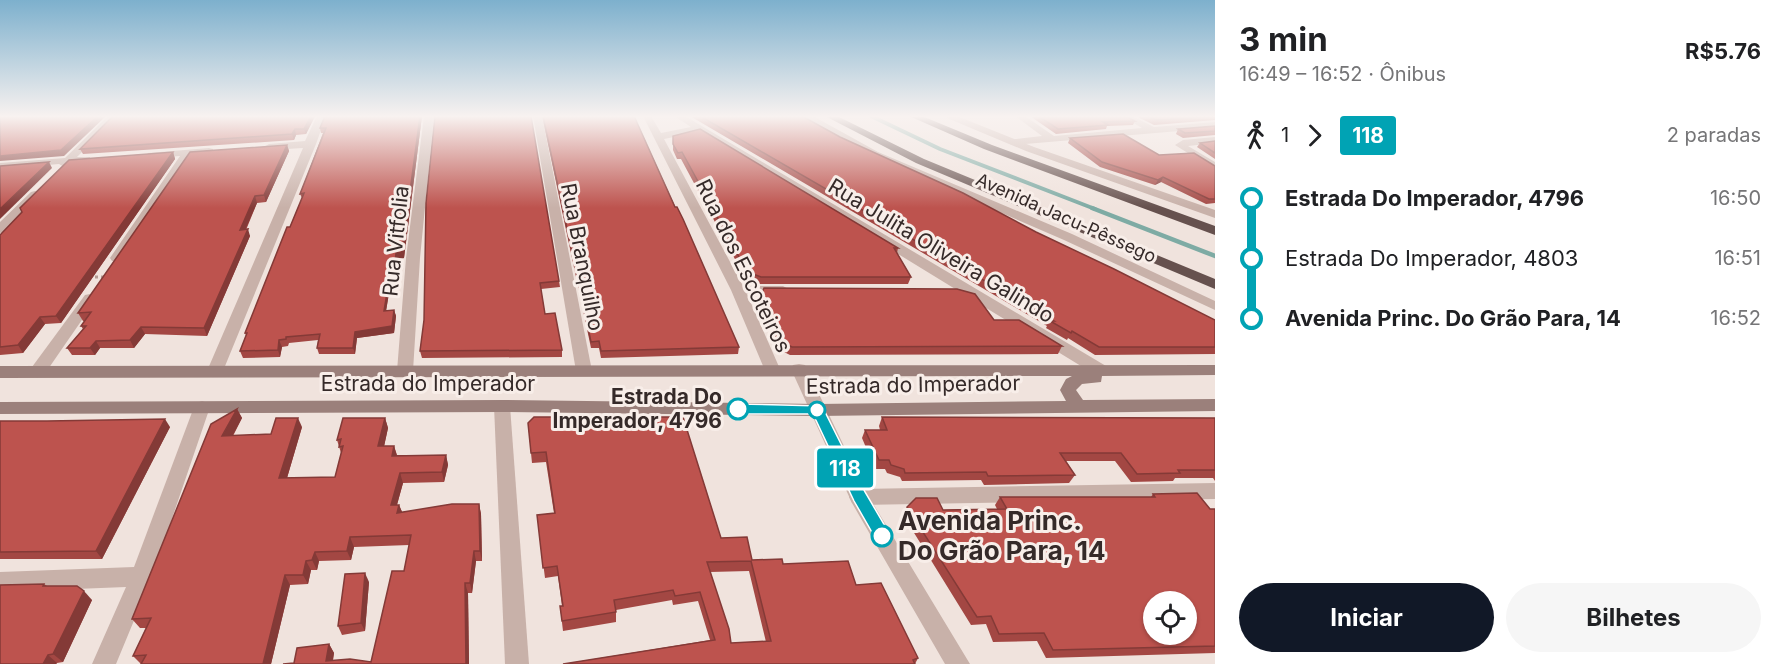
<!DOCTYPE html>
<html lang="pt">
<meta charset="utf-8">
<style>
:root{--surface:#fff;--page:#f6f6f6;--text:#202124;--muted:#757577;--accent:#111827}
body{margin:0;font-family:Inter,sans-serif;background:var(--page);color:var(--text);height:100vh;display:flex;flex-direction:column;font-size:22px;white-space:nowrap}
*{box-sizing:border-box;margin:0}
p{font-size:20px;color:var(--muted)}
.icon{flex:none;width:33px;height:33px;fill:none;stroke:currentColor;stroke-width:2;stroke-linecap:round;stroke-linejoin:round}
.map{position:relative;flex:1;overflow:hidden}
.sheet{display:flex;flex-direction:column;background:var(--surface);width:570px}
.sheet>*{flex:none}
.badge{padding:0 12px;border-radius:4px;font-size:21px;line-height:39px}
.fabs{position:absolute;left:1143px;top:591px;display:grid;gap:12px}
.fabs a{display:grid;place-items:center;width:54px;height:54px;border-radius:50%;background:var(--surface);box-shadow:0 2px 4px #0004;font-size:30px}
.map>.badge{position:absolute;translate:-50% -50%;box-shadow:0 0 0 3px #fff}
.legs{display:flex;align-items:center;gap:9px;height:66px;padding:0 24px;font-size:20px}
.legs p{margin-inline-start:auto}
.summary{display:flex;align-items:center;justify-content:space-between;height:102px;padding:0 24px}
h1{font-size:33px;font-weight:700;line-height:45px}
.cta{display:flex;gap:12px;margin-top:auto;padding:12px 24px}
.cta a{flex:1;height:69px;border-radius:36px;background:var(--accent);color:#fff;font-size:24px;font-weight:700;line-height:69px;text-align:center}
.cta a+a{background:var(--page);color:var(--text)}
ul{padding:0 24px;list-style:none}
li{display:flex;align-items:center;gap:21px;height:60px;font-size:22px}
li i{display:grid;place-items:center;width:9px;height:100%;margin:0 8px;background:currentColor}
li i::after{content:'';width:15px;height:15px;margin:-8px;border:4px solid;border-radius:50%;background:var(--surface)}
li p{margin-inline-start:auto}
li:first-child i{background:linear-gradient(#0000 50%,currentColor 0)}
li:last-child i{background:linear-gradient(currentColor 50%,#0000 0)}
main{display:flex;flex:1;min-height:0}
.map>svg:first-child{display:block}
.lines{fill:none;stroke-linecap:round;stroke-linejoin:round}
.stream-far1{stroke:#7eaba4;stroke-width:4}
.stream{stroke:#7eaba4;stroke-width:4.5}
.path{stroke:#b39b94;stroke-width:3;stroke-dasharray:3 3;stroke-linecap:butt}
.minor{fill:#c8b1a9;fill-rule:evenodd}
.tertiary{fill:#c8b1a9;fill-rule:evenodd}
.secondary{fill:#9b807b;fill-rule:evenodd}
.trunk{fill:#66514e;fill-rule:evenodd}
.wall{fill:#a34743;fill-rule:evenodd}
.shaded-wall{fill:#843a37}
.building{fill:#bd534e;stroke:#843a37;stroke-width:1.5;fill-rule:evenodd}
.line-1{fill:#00a3b4;stroke:#fff;stroke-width:1.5}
.stop-1-dot{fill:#fff;stroke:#00a3b4;stroke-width:3}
.labels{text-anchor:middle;stroke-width:6;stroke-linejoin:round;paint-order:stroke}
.far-street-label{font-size:18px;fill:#352a29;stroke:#f8eee9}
.street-label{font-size:21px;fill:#352a29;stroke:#f8eee9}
.stop-label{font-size:21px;font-weight:bold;fill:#352a29;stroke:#f8eee9;text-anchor:end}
.near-stop-label{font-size:26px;font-weight:bold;fill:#352a29;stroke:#f8eee9;text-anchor:start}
</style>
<main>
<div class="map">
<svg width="1215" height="664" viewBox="0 0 1215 664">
<rect width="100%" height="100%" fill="#f0e3dd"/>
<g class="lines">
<!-- stream-far1 -->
<path class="stream-far1" d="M871,116l69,33 155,60"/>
<!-- stream -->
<path class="stream" d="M1092,208l123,48"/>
<!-- path -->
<path class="path" d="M89,277h18"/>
<!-- minor -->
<g class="minor">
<path d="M108,116h10l-41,41h13v4l-19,2 -7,4 -5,-3 -59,5v-6l65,-5z"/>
<path d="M317,116h9l-10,28 -93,227 -2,4h-12l-2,-4 96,-223 -34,2 -5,-3 5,-3 36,-3z"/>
<path d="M424,116h10l-14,142 -7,113 -2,4h-12l-2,-4 9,-113z"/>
<path d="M533,116h9l50,255 -2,4h-12l-2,-4z"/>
<path d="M643,116h8l10,17 30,-6 -17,-11h11l421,250 2,4 -2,4h-12l-395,-242 -35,7 79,147h40l7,4 -7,4h-36l33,75 -2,4h-12l-35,-83z"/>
<path d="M1015,116h10l29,20 88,-8 -20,-12h10l22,11 61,-5v6l-203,17 -5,-3 1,-2 34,-4z"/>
<path d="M1215,137v6l-27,3 27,16v8l-40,-25 8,-5z"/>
<path d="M209,148l4,1v4l-22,2 -69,106h-10l-2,-3 70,-102 -28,2 -5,-3 1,-2z"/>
<path d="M35,191l6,3 -2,2 -35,36 -4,1v-11l31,-30z"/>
<path d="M90,294l7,4 -53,77h-12l-2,-4 2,-4 53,-72z"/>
<path d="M502,400l6,2 2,4 19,258h-24l-11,-258 2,-4z"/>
<path d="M202,401l6,2 2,4 -58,170 -36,87h-24l34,-77 -126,5v-20l134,-5 60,-160 2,-4z"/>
<path d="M1215,483v16l-356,6 -7,-2 -3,-6 3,-6 7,-2z"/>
</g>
<!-- tertiary -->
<g class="tertiary">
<path d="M802,116h11l65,36 194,82 143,67v9l-151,-70 -194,-84z"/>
<path d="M946,116h11l77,31 181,63v8l-189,-67 -79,-33z"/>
<path d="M799,364l6,1 2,4 59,123 104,172h-25l-93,-161 -61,-134 2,-4z"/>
</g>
<!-- secondary -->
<path class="secondary" d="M1215,365v10l-113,1 -1,6 -19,2 -6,6 7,10 132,-1v12l-398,5 -315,-4 -502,2v-12l502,-2 315,4 249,-3 -6,-11 6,-11 6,-3 -1072,2v-12z"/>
<!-- trunk -->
<g class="trunk">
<path d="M825,116h12l87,43 291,120v10l-299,-126z"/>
<path d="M909,116h13l70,29 223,81v9l-231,-86z"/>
</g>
</g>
<!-- wall -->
<g class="wall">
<path d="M315,116l-9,18 -10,1 -2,5 -211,14 -3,-5z"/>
<path d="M422,116l-18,142 -6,1 -2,22h-5l-5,30 8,-1 2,6 -2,17 -37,5 -2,16h-36l-2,-6 1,-8 -29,3 -1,3 -6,1 -2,10 -37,1 -3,-7 6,-16 -1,-2 57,-135 -2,-4 23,-61h-2l-1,-5z"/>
<path d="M435,116l124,165 1,6 -19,2 4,25 17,36v7l-140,1 -2,-7 4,-31z"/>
<path d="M542,116h92l105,231 -1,7 -137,4 -2,-10h-8z"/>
<path d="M690,116h112l38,21 375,183v34l-120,1 -27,-17 -1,2 -21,-12 1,-2z"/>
<path d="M1030,116h96l9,5 -2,4 -26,1 -1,3 -50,5z"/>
<path d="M1136,116h79v4l-61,5z"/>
<path d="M1215,126v9l-32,3 -7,-4 2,-5z"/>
<path d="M673,136l225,112 -1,5 14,24 -3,7h-148l-8,-3 -9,-7 -62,-115h-4l-4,-9z"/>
<path d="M1070,138l145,28v37l-9,1 -45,-22 -6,3 -55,-18 -32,-24z"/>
<path d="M1215,141v18l-18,-12 3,-4z"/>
<path d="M287,145l2,6 -23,51 -9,1 -11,27 4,6 -43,100 -62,-2 -11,14h-34l-5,7h-23l-5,-7 16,-19 -2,-3 4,-5h-2l-5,-8z"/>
<path d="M173,152l2,7 -114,164 -16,1 -22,29 -23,2v-120l22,-23 -2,-4z"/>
<path d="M760,298l234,22 68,26 -4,8 -268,1 -6,-3 -26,-46z"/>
<path d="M237,409l5,9 -9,18 38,-2 31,-7 -15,51 48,-1 6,-24 -4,-13 48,-22 3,10 -4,18h10l3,9h49l2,10 -4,17 -41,1 -6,22h2l3,7 77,-8 2,10 1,47h-6l-4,32h-4l1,71 -175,-1 35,-19 5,9 -1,8 38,1 33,-91 5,-26 -55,2 -3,13 -32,1 -2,9h-6l-3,14 -18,1 -19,79h-130l-8,-8 13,-28h-6l-8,-9z"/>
<path d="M534,417h149l38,121 26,-1 5,23 30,-1 1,5 65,-3 8,24 25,-2 37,75 -3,6h-352l147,-24 -12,-39 -25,4 -1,-5 -56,10v12l-53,9 -3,-25h2l-4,-30 -13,2 -8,-63 17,-2 -8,-51 -14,1 -4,-40zM749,571l17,71 -35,1 -2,-14 -19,-57z"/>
<path d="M882,417l333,1v63l-2,-3h-38l-2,3 -42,1 -16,-21h-49l9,14 -6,8 -85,2 -3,-5 -79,1 -2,-4 -13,-4 -2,-4h-10l-13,-31 3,-8h15l-1,-4z"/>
<path d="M0,421l170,6 -68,132h-102z"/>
<path d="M1153,494l57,15h5v144l-169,5 -9,-17 -44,1 -7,-18 -15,1 -68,-110 4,-8 36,3 54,-1 -2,-4 5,-8h151z"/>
<path d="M369,582l-4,49 -23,4 -4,-9z"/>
<path d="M44,584l3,2 45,14 -29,62 -6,1 -1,1h-56z"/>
</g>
<!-- shaded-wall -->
<g class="shaded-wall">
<path d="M98,116h8l-42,40 -64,5v-5z"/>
<path d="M311,116h4l-9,18 -2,-5z"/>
<path d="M420,116h3h-1l-18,142 -6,1 -2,22 -2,-6 2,-22z"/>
<path d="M295,129l1,6 -2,5 -2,-6z"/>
<path d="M287,145l2,6 -23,51 -2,-7z"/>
<path d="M173,152l2,7 -114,164 -5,-7z"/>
<path d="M49,162l3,6 -52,51v-10z"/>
<path d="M1163,177l-2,5 -6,3 3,-5z"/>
<path d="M255,196l2,7 -15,34 -2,-7z"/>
<path d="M248,229l2,7 -43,100 -3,-8z"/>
<path d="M390,275l1,6 -6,36 -1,-6z"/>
<path d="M394,310l2,6 -2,17 -37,5 -2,16 -2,-6 2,-16z"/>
<path d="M40,317l5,7 -22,29 -5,-8z"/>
<path d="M141,327l4,7 -11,14 -4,-8z"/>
<path d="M279,340l3,7 -2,10 -2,-7z"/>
<path d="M96,341l4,7 -5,7 -5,-7z"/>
<path d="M237,409l5,9 -15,28 -5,-10z"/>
<path d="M298,418l4,9 -18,61 -5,-10z"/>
<path d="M385,418l3,10 -6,28 -4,-10z"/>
<path d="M165,419l5,8 -68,132 -6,-8z"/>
<path d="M394,446l3,10h-5z"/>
<path d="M446,455l2,10 -4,17 -2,-10z"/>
<path d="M400,473l3,10 -9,32 -3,-10z"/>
<path d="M479,504l2,10 1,47 -2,-10z"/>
<path d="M399,505l4,9 -6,-1z"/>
<path d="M350,537l4,10 -3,13 -4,-9z"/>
<path d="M474,551l2,10 -4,32 -2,-10z"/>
<path d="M315,552l4,9 -2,9 -5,-10z"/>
<path d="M306,561l5,9 -3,14 -5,-9z"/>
<path d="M365,573l4,9 -4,49 -4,-8z"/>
<path d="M285,575l5,10 -19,79h-8z"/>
<path d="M465,583l3,10 1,71h-3z"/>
<path d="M84,591l8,9 -29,62 -10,-8z"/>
<path d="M329,644l5,9 -2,11 -6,-3z"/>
<path d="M48,655l9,8 -1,1h-13z"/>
</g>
<!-- building -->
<g class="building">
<path d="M0,116h98l-37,34 -61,6z"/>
<path d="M113,116h198l-7,13h-9l-3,5 -212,15z"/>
<path d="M325,116h95l-18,136 -6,1 -2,22h-4l-6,36 10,-1 -2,16 -37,6 -2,16h-36l3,-14 -34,3v2l-7,1 -1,10 -38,1 7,-18h-2l42,-106h3l14,-34 -4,1 26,-66h-6z"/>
<path d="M435,116h96l28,165 -19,2 5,31 10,-1 7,37 -142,1 4,-31 2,-117z"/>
<path d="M543,116h91l41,91h2l6,12 56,128 -138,4 -2,-10 -8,1z"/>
<path d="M700,116h102l38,21 123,56 73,39 78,37 101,51v27h-116l-27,-16 -1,2 -21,-12h4z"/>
<path d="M1038,116h88l9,5 -32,1 5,3 -50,4z"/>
<path d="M1147,116h68l-58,4z"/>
<path d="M1215,126v5l-30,2 -7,-4z"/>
<path d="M700,129l198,119h-4l17,29h-150l-8,-3 -9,-8 -62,-114 -4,1 -5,-9v-8z"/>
<path d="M1123,134l36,21 35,-2 21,13v33h-6l-46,-22 -5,3 -56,-18 -32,-24z"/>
<path d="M1215,141v12l-15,-10z"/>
<path d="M287,145l-23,50 -9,1 -15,34 8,-1 -44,99 -63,-1 -11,13 -34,1 -6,7h-23l19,-22h-5l10,-14 -13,1 112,-161z"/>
<path d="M173,152l-117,164 -16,1 -22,28 -18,2v-112l22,-23 -2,-4 49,-48z"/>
<path d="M49,162l-49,47v-43z"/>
<path d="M764,288l193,1 18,5 19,26h25l43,26 -270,1 -6,-3 -26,-46z"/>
<path d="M237,409l-15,27 49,-2 5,-16h22l-19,60 56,-1 8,-31 -4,1 2,-8 -4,1 6,-22h42l-7,28h16l-2,10 54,-1 -4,17 -42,1 -9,32h8l-2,8 55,-9h27l1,47h-6l-4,32h-5l1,81h-183l11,-1 3,-15 32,-4 -3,17 24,-2 21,3 21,-91h12l7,-36 -61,2 -3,14 -32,1 -3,8 -6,1 -3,14h-18l-22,89h-122l5,-9 -13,1 18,-38 -19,1 79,-195z"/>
<path d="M534,417h149l38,121 26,-1 5,23 30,-1 1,5 65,-3 8,24 25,-2 37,75 -5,2 2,4h-352l152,-24 -15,-48 -25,4 -2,-6 -59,10 2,12 -54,9 -2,-15h3l-6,-40 -14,2 -6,-53 18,-2 -9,-61 -15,1 -3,-30zM751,561l20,80 -40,2 -2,-14 -22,-67z"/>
<path d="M882,417l333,1v52h-37l2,3 -43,1 -16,-21h-61l15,22 -87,1 -2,-4 -81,1 -1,-4 -13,-4 -2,-5h-10l-14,-30h22z"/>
<path d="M165,419l-69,132 -96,1v-131h47z"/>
<path d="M1197,493l13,16h5v137l-162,4 -9,-17 -45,1 -8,-18 -14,1 -70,-110 9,-9h21l6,12 64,-1 -7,-12h155l-2,-3zM1154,602h32v32h-32z"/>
<path d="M365,573l-4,50 -23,3 7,-52z"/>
<path d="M44,584l-1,2h34l7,5 -31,63 -5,1 -5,9h-43v-79z"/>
</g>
<!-- sky -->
<linearGradient id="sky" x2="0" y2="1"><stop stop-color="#7db0cd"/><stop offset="0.56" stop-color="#f8f2f0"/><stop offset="1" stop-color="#f8f2f0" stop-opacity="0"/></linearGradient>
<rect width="1215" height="208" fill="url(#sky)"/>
<!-- line-1 -->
<path class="line-1" d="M738,404l84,2 43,86 23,39 2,5 -2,5 -6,2 -5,-2 -23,-40 -41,-87h-75l-6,-5z"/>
<!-- markers -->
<g class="stop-1-dot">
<circle cx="738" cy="409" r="10"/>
<circle cx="817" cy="410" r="8"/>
<circle cx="882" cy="536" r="10"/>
</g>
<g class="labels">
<!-- far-street labels -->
<g class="far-street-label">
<text transform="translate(1066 218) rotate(24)" y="6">Avenida Jacu-Pêssego</text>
</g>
<!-- street labels -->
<g class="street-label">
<text transform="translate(396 241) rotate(-84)" y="7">Rua Vitfolia</text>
<text transform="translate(941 251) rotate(31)" y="7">Rua Julita Oliveira Galindo</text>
<text transform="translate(582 257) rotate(79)" y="7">Rua Branquilho</text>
<text transform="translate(743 266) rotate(64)" y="7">Rua dos Escoteiros</text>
<text x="428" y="391">Estrada do Imperador</text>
<text transform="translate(913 385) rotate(-1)" y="7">Estrada do Imperador</text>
</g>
<!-- stop labels -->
<g class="stop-label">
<text x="722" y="404">Estrada Do<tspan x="722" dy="24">Imperador, 4796</tspan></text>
</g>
<!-- near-stop labels -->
<g class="near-stop-label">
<text x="898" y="530">Avenida Princ.<tspan x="898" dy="30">Do Grão Para, 14</tspan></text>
</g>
</g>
</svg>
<div class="fabs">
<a><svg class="icon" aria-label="locate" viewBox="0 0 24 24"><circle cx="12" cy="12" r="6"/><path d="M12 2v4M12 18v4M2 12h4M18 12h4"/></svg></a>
</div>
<b class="badge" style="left:845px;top:468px;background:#00a3b4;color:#fff">118</b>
</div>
<section class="sheet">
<div class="summary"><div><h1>3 min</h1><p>16:49 – 16:52 · Ônibus</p></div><b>R$5.76</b></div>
<div class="legs"><svg class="icon" aria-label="walk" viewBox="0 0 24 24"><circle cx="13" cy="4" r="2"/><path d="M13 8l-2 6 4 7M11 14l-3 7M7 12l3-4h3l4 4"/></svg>1<svg class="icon" aria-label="forward" viewBox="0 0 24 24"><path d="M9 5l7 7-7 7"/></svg><b class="badge" style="background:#00a3b4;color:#fff">118</b><p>2 paradas</p></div>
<ul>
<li><i style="color:#00a3b4"></i><b>Estrada Do Imperador, 4796</b><p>16:50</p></li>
<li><i style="color:#00a3b4"></i><span>Estrada Do Imperador, 4803</span><p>16:51</p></li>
<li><i style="color:#00a3b4"></i><b>Avenida Princ. Do Grão Para, 14</b><p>16:52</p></li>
</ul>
<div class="cta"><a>Iniciar</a><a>Bilhetes</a></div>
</section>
</main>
